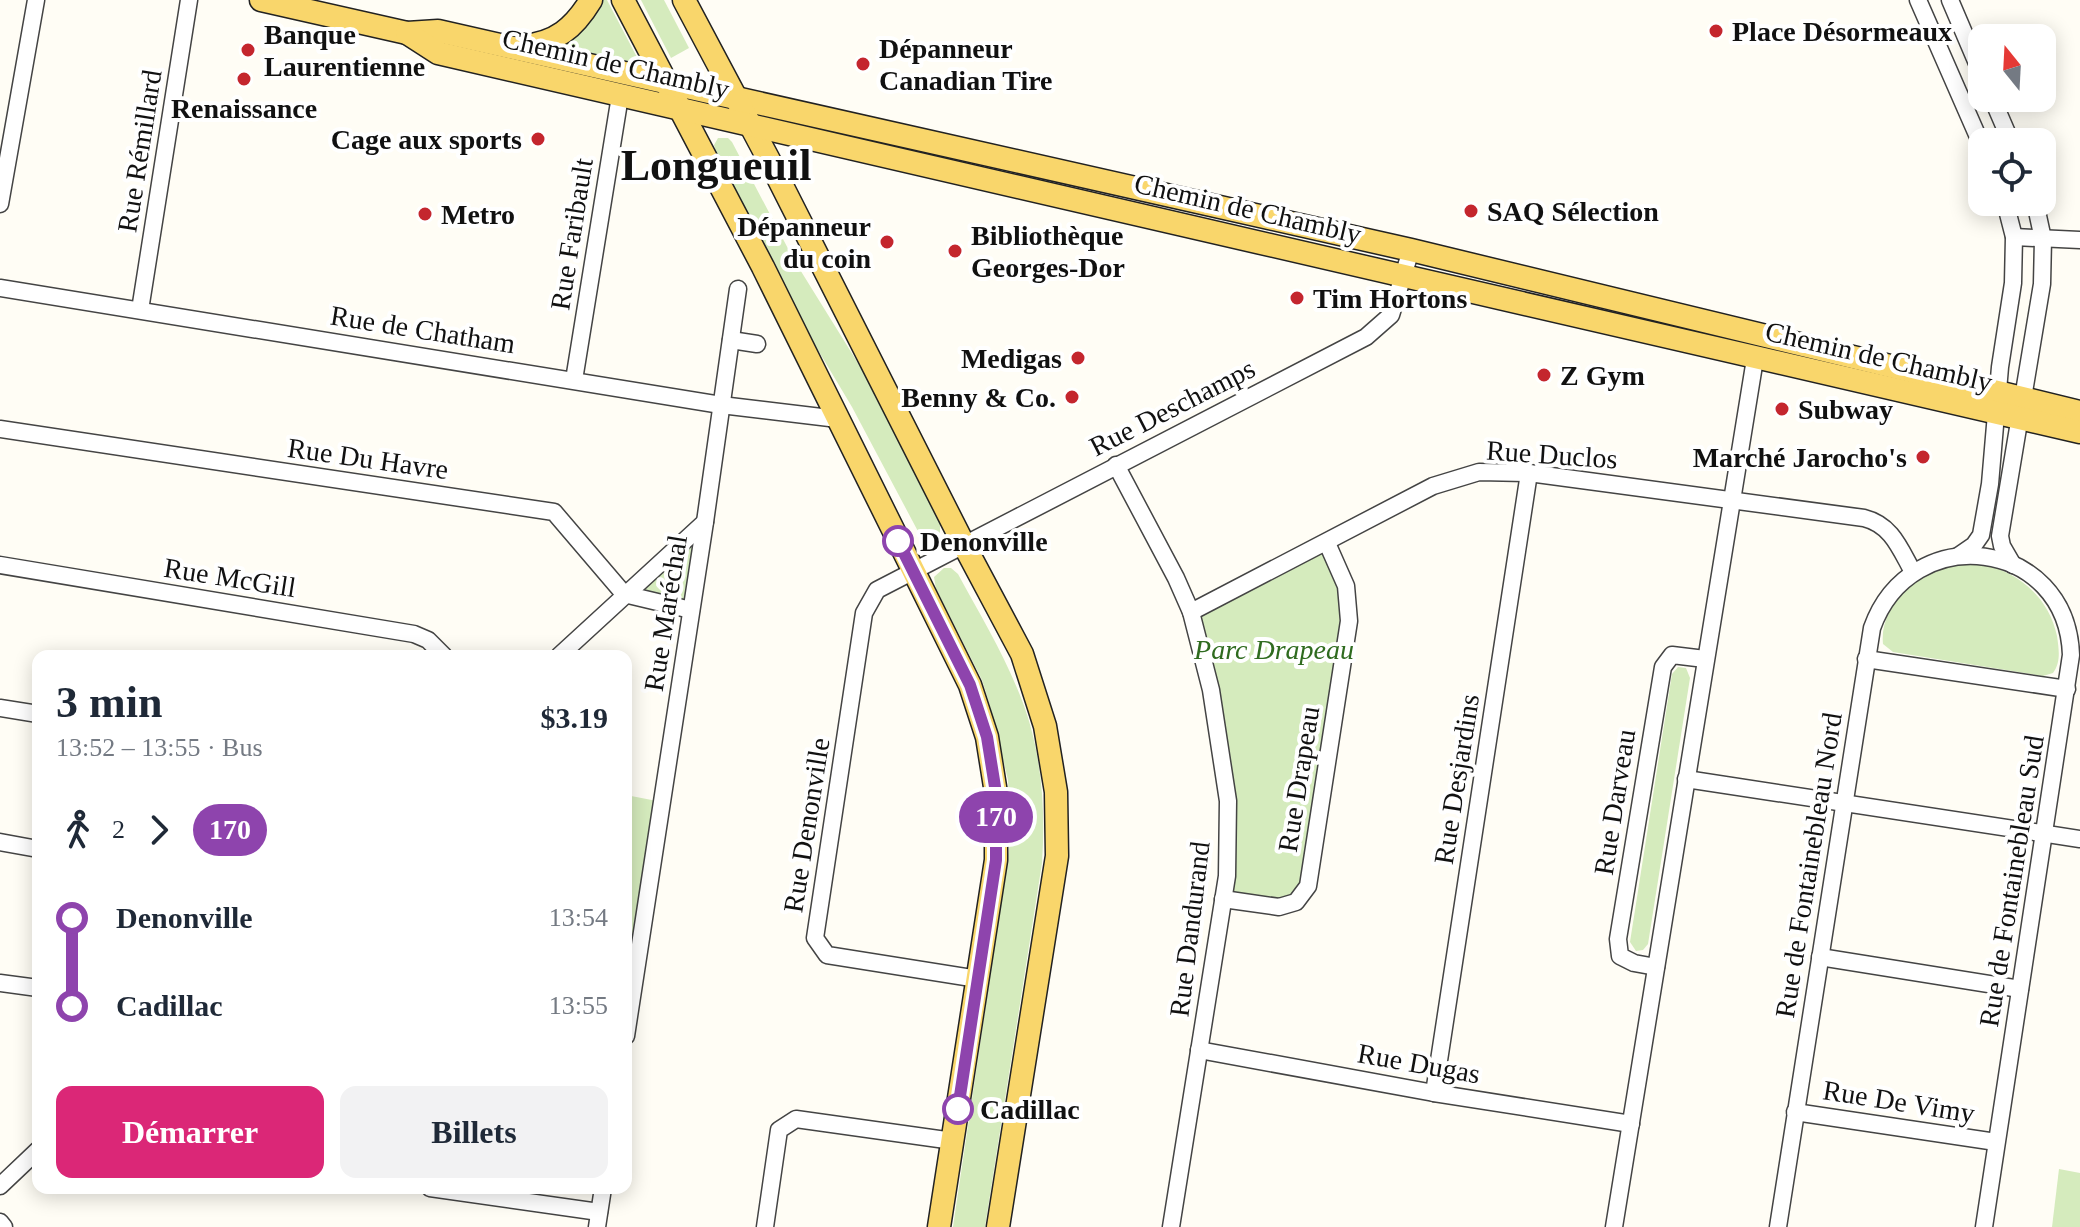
<!DOCTYPE html>
<html lang="fr">
<meta charset="utf-8">
<style>
:root{--surface:#fff;--page:#f2f2f3;--text:#1f2937;--muted:#747a83;--accent:#db2777}
body{margin:0;font-family:Georgia,serif;background:var(--page);color:var(--text);height:100vh;display:flex;flex-direction:column;font-size:30px;white-space:nowrap}
*{box-sizing:border-box;margin:0}
p{font-size:26px;color:var(--muted)}
.icon{flex:none;width:44px;height:44px;fill:none;stroke:currentColor;stroke-width:2;stroke-linecap:round;stroke-linejoin:round}
.map{position:relative;flex:1;overflow:hidden}
.side{position:absolute;left:32px;top:650px;width:600px;height:544px;display:flex;flex-direction:column;background:var(--surface);border-radius:16px;box-shadow:0 4px 20px #0003}
.side>*{flex:none}
.badge{padding:0 16px;border-radius:26px;font-size:28px;line-height:52px}
.needle{width:52px;rotate:342deg}
.fabs{position:absolute;left:1968px;top:24px;display:grid;gap:16px}
.fabs a{display:grid;place-items:center;width:88px;height:88px;border-radius:16px;background:var(--surface);box-shadow:0 4px 20px #0003;font-size:40px}
.map>.badge{position:absolute;translate:-50% -50%;box-shadow:0 0 0 4px #fff}
.legs{display:flex;align-items:center;gap:12px;height:88px;padding:0 24px;font-size:26px}
.legs p{margin-inline-start:auto}
.head{display:flex;align-items:center;justify-content:space-between;height:136px;padding:0 24px}
h1{font-size:44px;font-weight:600;line-height:60px}
.button{display:flex;gap:16px;margin-top:auto;padding:16px 24px}
.button a{flex:1;height:92px;border-radius:16px;background:var(--accent);color:#fff;font-size:32px;font-weight:600;line-height:92px;text-align:center}
.button a+a{background:var(--page);color:var(--text)}
ul{padding:0 24px;list-style:none}
li{display:flex;align-items:center;gap:28px;height:88px;font-size:30px}
li i{display:grid;place-items:center;width:12px;height:100%;margin:0 10px;background:currentColor}
li i::after{content:'';width:20px;height:20px;margin:-10px;border:6px solid;border-radius:50%;background:var(--surface)}
li p{margin-inline-start:auto}
li:first-child i{background:linear-gradient(#0000 50%,currentColor 0)}
li:last-child i{background:linear-gradient(currentColor 50%,#0000 0)}
.map>svg:first-child{display:block}
.green{fill:#d5ebbd}
.lines{fill:none;stroke-linecap:round;stroke-linejoin:round}
.minor-casing{stroke:#444;stroke-width:19}
.major-casing{stroke:#222;stroke-width:25}
.minor{stroke:#fff;stroke-width:16}
.major{stroke:#f9d66b;stroke-width:22}
.line-1-casing{stroke:#fff;stroke-width:18}
.line-1{stroke:#8e44ad;stroke-width:12}
.poi-dot{fill:#c4262e;stroke:#fff;stroke-width:3}
.stop-1-dot{fill:#fff;stroke:#8e44ad;stroke-width:4}
.labels{text-anchor:middle;stroke-width:8;stroke-linejoin:round;paint-order:stroke}
.poi-label{font-size:28px;font-weight:bold;fill:#111;stroke:#fff;text-anchor:start}
.street-label{font-size:28px;fill:#111;stroke:#fff}
.stop-label{font-size:28px;font-weight:bold;fill:#111;stroke:#fff;text-anchor:start}
.park-label{font-size:28px;font-style:italic;fill:#2f6b1f;stroke:#fff}
.town-label{font-size:44px;font-weight:bold;fill:#111;stroke:#fff}
</style>
<div class="map">
<svg width="2080" height="1227" viewBox="0 0 2080 1227">
<rect width="100%" height="100%" fill="#fffdf5"/>
<!-- green -->
<g class="green">
<path d="M595,0h12l32,61 -4,5 -86,-17z"/>
<path d="M641,0h23l25,48 -18,10z"/>
<path d="M718,138h10l4,4 62,118 67,108 79,156v15l-6,4h-8l-5,-6 -69,-130 -46,-77 -90,-176 -2,-9z"/>
<path d="M705,522l-14,88 -67,-16z"/>
<path d="M1327,543l19,43 -38,300 -12,16 -73,-3 5,-98 -37,-189z"/>
<path d="M1983,564c37,9 66,34 74,72 2,14 4,26 -4,37l-10,3 -150,-24 -10,-8c-4,-37 34,-74 68,-79 10,-2 22,0 32,-1z"/>
<path d="M944,568h7l7,6c20,37 43,75 59,114 24,55 29,116 25,175l-57,364h-32l57,-385 -2,-62 -18,-74 -8,-26 -46,-91 -2,-12z"/>
<path d="M1678,667l8,1 4,10 -42,266 -5,6 -7,1 -6,-9 42,-268z"/>
<path d="M626,795l36,7 -22,146 -14,-2z"/>
<path d="M2059,1169l21,4v54h-28z"/>
</g>
<g class="lines">
<defs>
<g id="minor">
<path d="M1918,0l64,146"/>
<path d="M1950,0l32,75"/>
<path d="M1992,98l19,44"/>
<path d="M0,204l36,-204"/>
<path d="M2014,237l66,3"/>
<path d="M0,288l721,117 117,14"/>
<path d="M140,310l49,-310"/>
<path d="M731,340l26,4"/>
<path d="M574,380l46,-284"/>
<path d="M0,429l554,83 70,82 67,16"/>
<path d="M1116,465l60,113 15,34 20,78 17,111 -1,75 -56,351"/>
<path d="M1958,556l16,-11 7,-10 9,-51 10,-117 13,-84 1,-46 -9,-35"/>
<path d="M0,565l414,69 14,6 16,16"/>
<path d="M2013,565l-11,-19 -2,-10 42,-252 1,-45 -8,-37"/>
<path d="M1191,612l242,-126 46,-14 50,1 335,45c28,7 36,31 49,54"/>
<path d="M559,656l146,-134"/>
<path d="M1866,659l201,30"/>
<path d="M0,708l38,6"/>
<path d="M1686,779l394,60"/>
<path d="M0,842l38,7"/>
<path d="M1223,899l56,8 17,-5 12,-16 41,-265 -3,-35 -19,-43"/>
<path d="M1820,957l200,32"/>
<path d="M1656,967l-22,-4 -14,-7 -2,-17 45,-272 9,-12 33,4"/>
<path d="M978,979l-151,-24 -12,-17 49,-325 13,-23 489,-253 25,-22 20,-65"/>
<path d="M0,983l38,5"/>
<path d="M626,1036l79,-514 33,-233"/>
<path d="M1199,1050l235,43 197,31"/>
<path d="M1434,1093l95,-620"/>
<path d="M1795,1112l201,30"/>
<path d="M0,1186l38,-36"/>
<path d="M430,1188l169,24"/>
<path d="M0,1222l4,5"/>
<path d="M597,1227l6,-39"/>
<path d="M765,1227l14,-97 17,-11 157,22"/>
<path d="M1614,1227l141,-868"/>
<path d="M1778,1227l94,-599c39,-109 195,-90 199,27l-87,572"/>
</g>
<g id="major">
<path d="M261,0l146,33 31,-2 973,219 669,162"/>
<path d="M623,0l140,267 207,418 17,52 9,56v67l-57,367"/>
<path d="M684,0l86,162 194,383 58,109 23,72 11,66 1,64 -59,371"/>
<path d="M407,33l31,20 1642,379"/>
<path d="M523,46c33,-3 51,-18 68,-46"/>
</g>
</defs>
<!-- minor casing -->
<use href="#minor" class="minor-casing"/>
<!-- major casing -->
<use href="#major" class="major-casing"/>
<!-- minor -->
<use href="#minor" class="minor"/>
<!-- major -->
<use href="#major" class="major"/>
</g>
<g class="lines">
<defs>
<path id="line-1" d="M898,541l72,144 17,52 9,56v67l-38,249"/>
</defs>
<!-- line-1 casing -->
<use href="#line-1" class="line-1-casing"/>
<!-- line-1 -->
<use href="#line-1" class="line-1"/>
</g>
<!-- markers -->
<g class="poi-dot">
<circle cx="1716" cy="31" r="8"/>
<circle cx="248" cy="50" r="8"/>
<circle cx="863" cy="64" r="8"/>
<circle cx="244" cy="79" r="8"/>
<circle cx="538" cy="139" r="8"/>
<circle cx="1471" cy="211" r="8"/>
<circle cx="425" cy="214" r="8"/>
<circle cx="887" cy="242" r="8"/>
<circle cx="955" cy="251" r="8"/>
<circle cx="1297" cy="298" r="8"/>
<circle cx="1078" cy="358" r="8"/>
<circle cx="1544" cy="375" r="8"/>
<circle cx="1072" cy="397" r="8"/>
<circle cx="1782" cy="409" r="8"/>
<circle cx="1923" cy="457" r="8"/>
</g>
<g class="stop-1-dot">
<circle cx="898" cy="541" r="14"/>
<circle cx="958" cy="1109" r="14"/>
</g>
<g class="labels">
<!-- poi labels -->
<g class="poi-label">
<text x="1732" y="41">Place Désormeaux</text>
<text x="264" y="44">Banque<tspan x="264" dy="32">Laurentienne</tspan></text>
<text x="879" y="58">Dépanneur<tspan x="879" dy="32">Canadian Tire</tspan></text>
<text x="244" y="118" text-anchor="middle">Renaissance</text>
<text x="522" y="149" text-anchor="end">Cage aux sports</text>
<text x="1487" y="221">SAQ Sélection</text>
<text x="441" y="224">Metro</text>
<text x="871" y="236" text-anchor="end">Dépanneur<tspan x="871" dy="32">du coin</tspan></text>
<text x="971" y="245">Bibliothèque<tspan x="971" dy="32">Georges-Dor</tspan></text>
<text x="1313" y="308">Tim Hortons</text>
<text x="1062" y="368" text-anchor="end">Medigas</text>
<text x="1560" y="385">Z Gym</text>
<text x="1056" y="407" text-anchor="end">Benny &amp; Co.</text>
<text x="1798" y="419">Subway</text>
<text x="1907" y="467" text-anchor="end">Marché Jarocho's</text>
</g>
<!-- street labels -->
<g class="street-label">
<text transform="translate(616 63) rotate(13)" y="10">Chemin de Chambly</text>
<text transform="translate(139 151) rotate(-81)" y="10">Rue Rémillard</text>
<text transform="translate(1248 208) rotate(13)" y="10">Chemin de Chambly</text>
<text transform="translate(571 234) rotate(-81)" y="10">Rue Faribault</text>
<text transform="translate(423 329) rotate(9)" y="10">Rue de Chatham</text>
<text transform="translate(1879 356) rotate(13)" y="10">Chemin de Chambly</text>
<text transform="translate(1172 407) rotate(-27)" y="10">Rue Deschamps</text>
<text transform="translate(1552 454) rotate(4)" y="10">Rue Duclos</text>
<text transform="translate(368 458) rotate(8)" y="10">Rue Du Havre</text>
<text transform="translate(230 577) rotate(9)" y="10">Rue McGill</text>
<text transform="translate(665 613) rotate(-81)" y="10">Rue Maréchal</text>
<text transform="translate(1298 779) rotate(-81)" y="10">Rue Drapeau</text>
<text transform="translate(1456 779) rotate(-81)" y="10">Rue Desjardins</text>
<text transform="translate(1614 802) rotate(-81)" y="10">Rue Darveau</text>
<text transform="translate(806 825) rotate(-81)" y="10">Rue Denonville</text>
<text transform="translate(1808 865) rotate(-81)" y="10">Rue de Fontainebleau Nord</text>
<text transform="translate(2011 881) rotate(-81)" y="10">Rue de Fontainebleau Sud</text>
<text transform="translate(1189 929) rotate(-83)" y="10">Rue Dandurand</text>
<text transform="translate(1419 1063) rotate(10)" y="10">Rue Dugas</text>
<text transform="translate(1899 1101) rotate(9)" y="10">Rue De Vimy</text>
</g>
<!-- stop labels -->
<g class="stop-label">
<text x="920" y="551">Denonville</text>
<text x="980" y="1119">Cadillac</text>
</g>
<!-- park labels -->
<g class="park-label">
<text x="1274" y="659">Parc Drapeau</text>
</g>
<!-- town labels -->
<g class="town-label">
<text x="716" y="180">Longueuil</text>
</g>
</g>
</svg>
<div class="fabs">
<a><svg class="needle" viewBox="-14 -14 28 28"><path d="M0-13l5 13h-10z" fill="#e53935"/><path d="M0 13l5-13h-10z" fill="#747a83"/></svg></a>
<a><svg class="icon" aria-label="locate" viewBox="0 0 24 24"><circle cx="12" cy="12" r="6"/><path d="M12 2v4M12 18v4M2 12h4M18 12h4"/></svg></a>
</div>
<b class="badge" style="left:996px;top:817px;background:#8e44ad;color:#fff">170</b>
<section class="side">
<div class="head"><div><h1>3 min</h1><p>13:52 – 13:55 · Bus</p></div><b>$3.19</b></div>
<div class="legs"><svg class="icon" aria-label="walk" viewBox="0 0 24 24"><circle cx="13" cy="4" r="2"/><path d="M13 8l-2 6 4 7M11 14l-3 7M7 12l3-4h3l4 4"/></svg>2<svg class="icon" aria-label="forward" viewBox="0 0 24 24"><path d="M9 5l7 7-7 7"/></svg><b class="badge" style="background:#8e44ad;color:#fff">170</b></div>
<ul>
<li><i style="color:#8e44ad"></i><b>Denonville</b><p>13:54</p></li>
<li><i style="color:#8e44ad"></i><b>Cadillac</b><p>13:55</p></li>
</ul>
<div class="button"><a>Démarrer</a><a>Billets</a></div>
</section>
</div>
